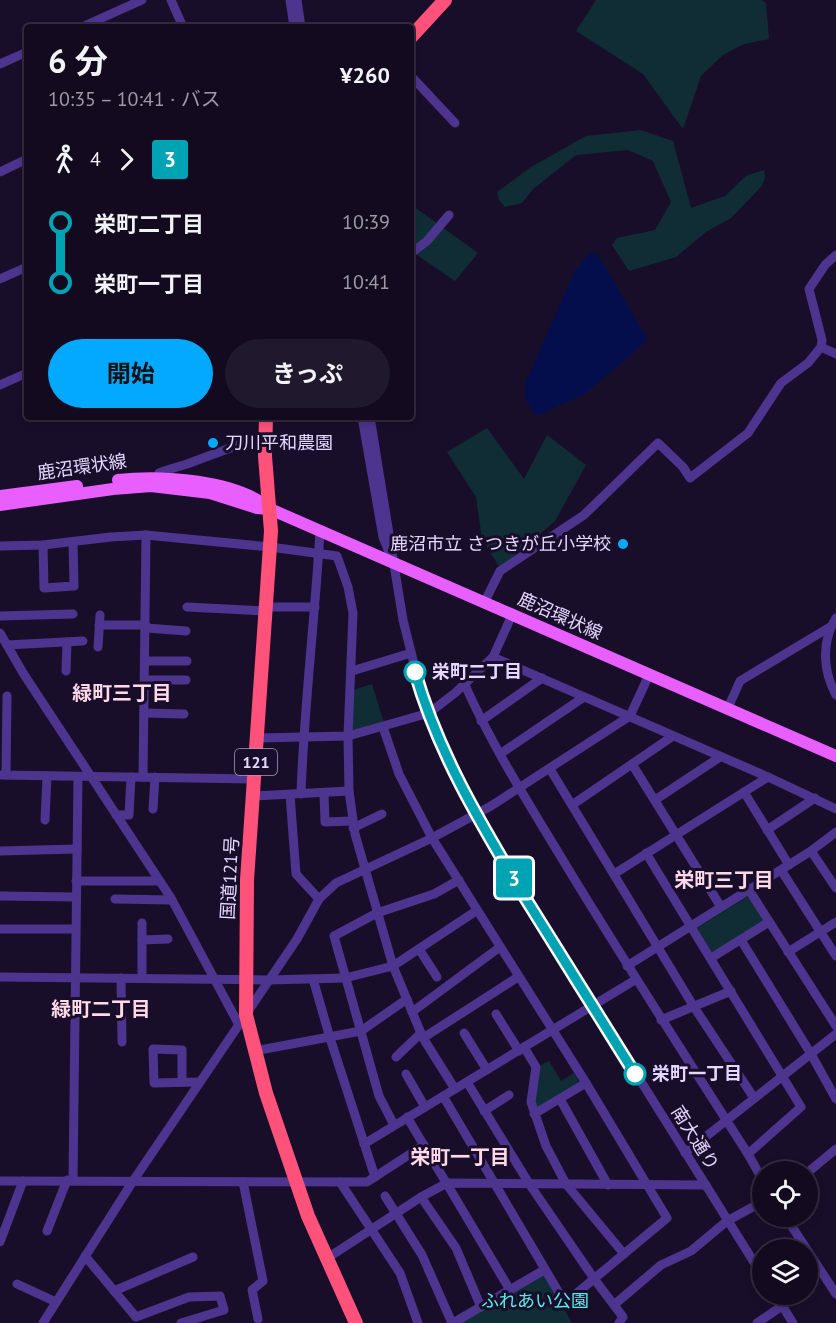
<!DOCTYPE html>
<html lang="ja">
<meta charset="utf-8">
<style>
:root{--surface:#130a20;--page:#20182d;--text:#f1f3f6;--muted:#9d9aa5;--line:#322b3e;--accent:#03a9ff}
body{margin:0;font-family:"PT Sans","Noto Sans JP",sans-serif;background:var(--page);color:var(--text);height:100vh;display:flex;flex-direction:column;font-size:22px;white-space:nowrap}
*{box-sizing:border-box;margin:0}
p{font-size:20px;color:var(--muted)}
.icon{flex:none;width:33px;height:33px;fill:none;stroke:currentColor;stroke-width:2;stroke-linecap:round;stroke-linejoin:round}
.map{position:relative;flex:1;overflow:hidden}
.panel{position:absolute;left:24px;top:24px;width:390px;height:396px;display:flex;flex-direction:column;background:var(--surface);border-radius:6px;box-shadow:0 3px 9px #0003,0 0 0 2px var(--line)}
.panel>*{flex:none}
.badge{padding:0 12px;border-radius:4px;font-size:21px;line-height:39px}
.tools{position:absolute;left:752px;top:1161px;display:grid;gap:12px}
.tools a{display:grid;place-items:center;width:66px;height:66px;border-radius:50%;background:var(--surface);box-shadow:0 3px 9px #0003,0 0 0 2px var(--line);font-size:30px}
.map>.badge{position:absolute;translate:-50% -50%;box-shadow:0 0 0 3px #fff}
.legs{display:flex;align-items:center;gap:9px;height:66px;padding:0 24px;font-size:20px}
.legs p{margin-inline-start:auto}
.headline{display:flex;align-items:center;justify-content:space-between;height:102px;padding:0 24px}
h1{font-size:33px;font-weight:700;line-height:45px}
.primary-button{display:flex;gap:12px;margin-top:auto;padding:12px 24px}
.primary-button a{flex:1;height:69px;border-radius:36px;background:var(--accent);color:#111;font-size:24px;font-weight:700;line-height:69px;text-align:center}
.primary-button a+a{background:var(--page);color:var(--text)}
ul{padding:0 24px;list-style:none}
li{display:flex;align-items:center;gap:21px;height:60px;font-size:22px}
li i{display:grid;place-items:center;width:9px;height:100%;margin:0 8px;background:currentColor}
li i::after{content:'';width:15px;height:15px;margin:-8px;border:4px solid;border-radius:50%;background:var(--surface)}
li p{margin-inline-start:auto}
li:first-child i{background:linear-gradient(#0000 50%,currentColor 0)}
li:last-child i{background:linear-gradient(currentColor 50%,#0000 0)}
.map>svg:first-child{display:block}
.green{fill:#102d35}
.water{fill:#050e4c}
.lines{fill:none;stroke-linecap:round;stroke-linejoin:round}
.minor{stroke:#4d348e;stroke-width:9}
.major{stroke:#e95eff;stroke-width:12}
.highway{stroke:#ff527b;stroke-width:14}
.line-1-casing{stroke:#fff;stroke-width:14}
.line-1{stroke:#00a3b4;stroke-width:9}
.poi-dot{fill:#03a9ff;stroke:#190e2a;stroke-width:2}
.stop-1-dot{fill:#fff;stroke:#00a3b4;stroke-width:3}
.labels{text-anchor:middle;stroke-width:6;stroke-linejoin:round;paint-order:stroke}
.shield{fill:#190e2a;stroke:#a89bbf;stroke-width:1.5}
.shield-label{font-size:16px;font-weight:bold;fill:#e5d7ff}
.poi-label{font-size:18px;fill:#e5d7ff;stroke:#190e2a;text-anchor:start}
.street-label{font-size:18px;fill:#e5d7ff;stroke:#190e2a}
.stop-label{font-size:18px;font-weight:bold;fill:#e5d7ff;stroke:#190e2a;text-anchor:start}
.park-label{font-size:18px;fill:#55eceb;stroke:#190e2a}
.neighbourhood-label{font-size:20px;font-weight:bold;fill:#ffd9e8;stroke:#190e2a}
</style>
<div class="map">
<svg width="836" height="1323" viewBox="0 0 836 1323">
<rect width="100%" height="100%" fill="#190e2a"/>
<!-- green -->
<g class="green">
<path d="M596,0h165l5,3 3,36 -25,5 -21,11 -22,21 -18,53 -40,-55 -67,-43z"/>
<path d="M641,130l32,11 18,67 34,-12 21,-20 18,-6 1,8 -4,9 -30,31 -25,14 -30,25 -47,14 -17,-26 5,-7 38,-8 16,-28 -18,-41 -25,-11 -52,5 -43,34 -11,14 -17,4 -6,-7 -2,-8 34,-25 55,-31z"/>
<path d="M413,206l65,47 -23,28 -44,-30v-42z"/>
<path d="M487,428l37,51 23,-44 39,30 -31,56 -55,47 -18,-29 -6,-42 -29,-45z"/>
<path d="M372,684l12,39 -29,9 -4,-3 2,-39z"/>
<path d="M747,897l4,1 13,21 -1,5 -50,30 -16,-26z"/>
<path d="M549,1061l12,20 13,-8 5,9 -1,3 -41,25 -3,-3 5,-41z"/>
<path d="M541,1274l4,2 27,47h-116z"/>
</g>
<!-- water -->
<path class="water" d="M597,253l51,87 -63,54 -49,22 -11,-17v-15l50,-114 14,-16z"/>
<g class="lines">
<!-- minor -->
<g class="minor">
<path d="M171,0l12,27"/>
<path d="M290,0l4,27"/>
<path d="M297,0l4,27"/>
<path d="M82,27l60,-27"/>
<path d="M0,64l27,-12"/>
<path d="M411,76l44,47"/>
<path d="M0,172l27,-13"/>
<path d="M411,253l16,-12 22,-26"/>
<path d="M0,279l27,-12"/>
<path d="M821,347l15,7"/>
<path d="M0,385l27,-12"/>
<path d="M362,417l21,120 6,15"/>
<path d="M370,417l33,203 18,72 30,74 39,74 272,435"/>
<path d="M156,478l3,-5 8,-3 20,-6 78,-29"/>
<path d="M43,545l1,43 30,-2 -1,-44"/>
<path d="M0,546l43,-1 68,-8 35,-2 124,12 67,9 11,31 5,26 -5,123 1,55 6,43 38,132 30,72 32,51"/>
<path d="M484,603l16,-32 84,-56 74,-72 25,24 7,11 58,-45 33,-50 27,-20 13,-16 1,-7 -13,-51 16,-24 11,-10"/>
<path d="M187,607l79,4"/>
<path d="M266,607h49"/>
<path d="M0,616l73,-2"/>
<path d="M836,618c-15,24 -13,53 0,77"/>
<path d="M99,625h47"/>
<path d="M146,628l40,3"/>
<path d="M0,633l23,40 148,225 68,127"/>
<path d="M7,645l76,-4"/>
<path d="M98,647l2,-32"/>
<path d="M493,657l275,120 68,32"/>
<path d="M145,661h42"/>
<path d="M66,671l1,-29"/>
<path d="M352,671l59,-18"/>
<path d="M145,680h41"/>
<path d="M465,685c28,63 66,122 102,182 59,97 120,192 181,287l14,25"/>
<path d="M727,710l13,-29 90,-54"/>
<path d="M144,713l40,1"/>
<path d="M481,721l61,-43"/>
<path d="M383,727l16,47 33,64 154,245 81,135 -102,85 -122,-207"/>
<path d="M258,738l90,-2 81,-23 26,-20 38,-36 19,-42"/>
<path d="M500,754l84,-57"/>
<path d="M632,764l89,143"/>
<path d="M550,769l144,238 60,91"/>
<path d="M0,775l254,4"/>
<path d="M6,775l1,-79"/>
<path d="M143,777l3,-242"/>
<path d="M744,792l45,73"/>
<path d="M324,793l1,29 27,-1"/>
<path d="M301,794c3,-88 14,-175 19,-263"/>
<path d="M290,795l6,79 23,25"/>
<path d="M253,796l96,-5"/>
<path d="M655,800l65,-43"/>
<path d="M572,805l101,-69"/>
<path d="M153,809l2,-32"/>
<path d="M116,815h13l2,-38"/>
<path d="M45,820l2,-44"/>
<path d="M353,828l29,-14"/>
<path d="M767,830l48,-32"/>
<path d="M0,851l77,-2"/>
<path d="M811,851l25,37"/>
<path d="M646,853l155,254 -53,47"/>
<path d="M781,870l55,86"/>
<path d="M614,874l154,-97"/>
<path d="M76,881h83"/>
<path d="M749,890l87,136"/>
<path d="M0,896l76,1"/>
<path d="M115,899l57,1"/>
<path d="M0,929h75"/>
<path d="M142,940l26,-1"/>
<path d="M741,940l70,114 25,45"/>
<path d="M419,949l18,28"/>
<path d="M788,952l48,-30"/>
<path d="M711,958l58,-36"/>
<path d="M627,966l184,-115 25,-19"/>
<path d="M0,977l268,3 77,-2 48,-12 83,-55"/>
<path d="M121,978l1,64"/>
<path d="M142,978v-55"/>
<path d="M313,979l17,59 45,139"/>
<path d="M412,1012l88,-65"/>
<path d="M496,1014l23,37"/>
<path d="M661,1020l70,-29"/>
<path d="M464,1033l23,37"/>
<path d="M423,1038l95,-61"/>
<path d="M524,1047l12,20 -5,35 15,44 20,38 58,70"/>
<path d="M254,1051l107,-20 46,-32"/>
<path d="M396,1057l25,-24"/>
<path d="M406,1074l19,33"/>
<path d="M182,1082v-32l-29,-1 1,34 45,-1"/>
<path d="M467,1082l63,103 65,95 28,37 -4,6"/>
<path d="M560,1099l48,86"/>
<path d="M484,1111l25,-16"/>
<path d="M534,1114l52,-31"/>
<path d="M407,1117l103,173"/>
<path d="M394,1125l-15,-29 -45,-160 43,-23 57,-19 25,-14"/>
<path d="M364,1144l271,-164"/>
<path d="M685,1153l151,-119"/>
<path d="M807,1173l29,-24"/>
<path d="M73,1180l5,-403"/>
<path d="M0,1181l367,1 57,-37"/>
<path d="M243,1182l20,99 -11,9 6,29"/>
<path d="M340,1182l60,91 18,50"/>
<path d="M385,1196l37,59 30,68"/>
<path d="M421,1197l35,51 25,59"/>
<path d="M785,1216l51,78"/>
<path d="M47,1231l20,-51"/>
<path d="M0,1242l23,-61"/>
<path d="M85,1256l51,61 53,-20 31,-1 4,14 -43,13"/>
<path d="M326,1259l95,-62 26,-14 259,2"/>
<path d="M17,1284l39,18"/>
<path d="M114,1291l79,-34"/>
<path d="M775,1294l18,29"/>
<path d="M615,1304l46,-39 30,-14 36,-30 35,-19"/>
<path d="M43,1323l90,-142 164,-242 22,-40 17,-16 96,-45 59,-32 139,-90 19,-41"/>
<path d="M453,1323l91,-53"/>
<path d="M757,1323l25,-17"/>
</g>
<!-- major -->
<g class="major">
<path d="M118,480c43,-5 119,0 152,29"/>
<path d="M0,496l77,-10"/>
<path d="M0,505l113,-16 38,-3 59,7 47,15 13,1 566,247"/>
</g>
<!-- highway -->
<g class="highway">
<path d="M411,37l34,-37"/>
<path d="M266,417l-1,39 6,75 -24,349 -1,135 20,78 42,123 48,107"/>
</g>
</g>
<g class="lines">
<defs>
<path id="line-1" d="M415,672c23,81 66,152 109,224 37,59 74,119 111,178"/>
</defs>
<!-- line-1 casing -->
<use href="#line-1" class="line-1-casing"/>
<!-- line-1 -->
<use href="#line-1" class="line-1"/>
</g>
<!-- markers -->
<g class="poi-dot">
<circle cx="213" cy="443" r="6"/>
<circle cx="623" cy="544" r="6"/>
</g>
<g class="stop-1-dot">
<circle cx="415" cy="672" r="10"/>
<circle cx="635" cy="1074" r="10"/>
</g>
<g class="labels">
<!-- shield labels -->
<rect class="shield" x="235" y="749" width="42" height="26" rx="4.5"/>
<g class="shield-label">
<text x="256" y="768">121</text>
</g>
<!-- poi labels -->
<g class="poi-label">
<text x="225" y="449">刀川平和農園</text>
<text x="611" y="550" text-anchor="end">鹿沼市立 さつきが丘小学校</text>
</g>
<!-- street labels -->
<g class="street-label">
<text transform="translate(82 467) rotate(-8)" y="6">鹿沼環状線</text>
<text transform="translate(560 616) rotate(24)" y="6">鹿沼環状線</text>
<text transform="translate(230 878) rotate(-87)" y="6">国道121号</text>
<text transform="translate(695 1138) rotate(58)" y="6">南大通り</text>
</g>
<!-- stop labels -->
<g class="stop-label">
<text x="432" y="678">栄町二丁目</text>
<text x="652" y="1080">栄町一丁目</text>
</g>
<!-- park labels -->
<g class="park-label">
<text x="535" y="1307">ふれあい公園</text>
</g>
<!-- neighbourhood labels -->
<g class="neighbourhood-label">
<text x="122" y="700">緑町三丁目</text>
<text x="724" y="887">栄町三丁目</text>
<text x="101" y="1016">緑町二丁目</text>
<text x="460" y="1164">栄町一丁目</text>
</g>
</g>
</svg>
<div class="tools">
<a><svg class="icon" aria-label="locate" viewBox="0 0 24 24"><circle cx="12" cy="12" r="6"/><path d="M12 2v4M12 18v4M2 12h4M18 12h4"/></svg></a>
<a><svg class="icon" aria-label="layers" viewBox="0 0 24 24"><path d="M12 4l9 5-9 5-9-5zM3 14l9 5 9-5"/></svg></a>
</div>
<b class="badge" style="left:514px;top:878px;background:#00a3b4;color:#fff">3</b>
<section class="panel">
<div class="headline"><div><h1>6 分</h1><p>10:35 – 10:41 · バス</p></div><b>¥260</b></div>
<div class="legs"><svg class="icon" aria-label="walk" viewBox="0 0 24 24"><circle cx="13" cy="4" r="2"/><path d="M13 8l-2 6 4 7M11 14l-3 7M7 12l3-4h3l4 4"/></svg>4<svg class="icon" aria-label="forward" viewBox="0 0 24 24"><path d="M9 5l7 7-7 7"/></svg><b class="badge" style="background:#00a3b4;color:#fff">3</b></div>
<ul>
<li><i style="color:#00a3b4"></i><b>栄町二丁目</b><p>10:39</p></li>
<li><i style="color:#00a3b4"></i><b>栄町一丁目</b><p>10:41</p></li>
</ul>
<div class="primary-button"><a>開始</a><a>きっぷ</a></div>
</section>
</div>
